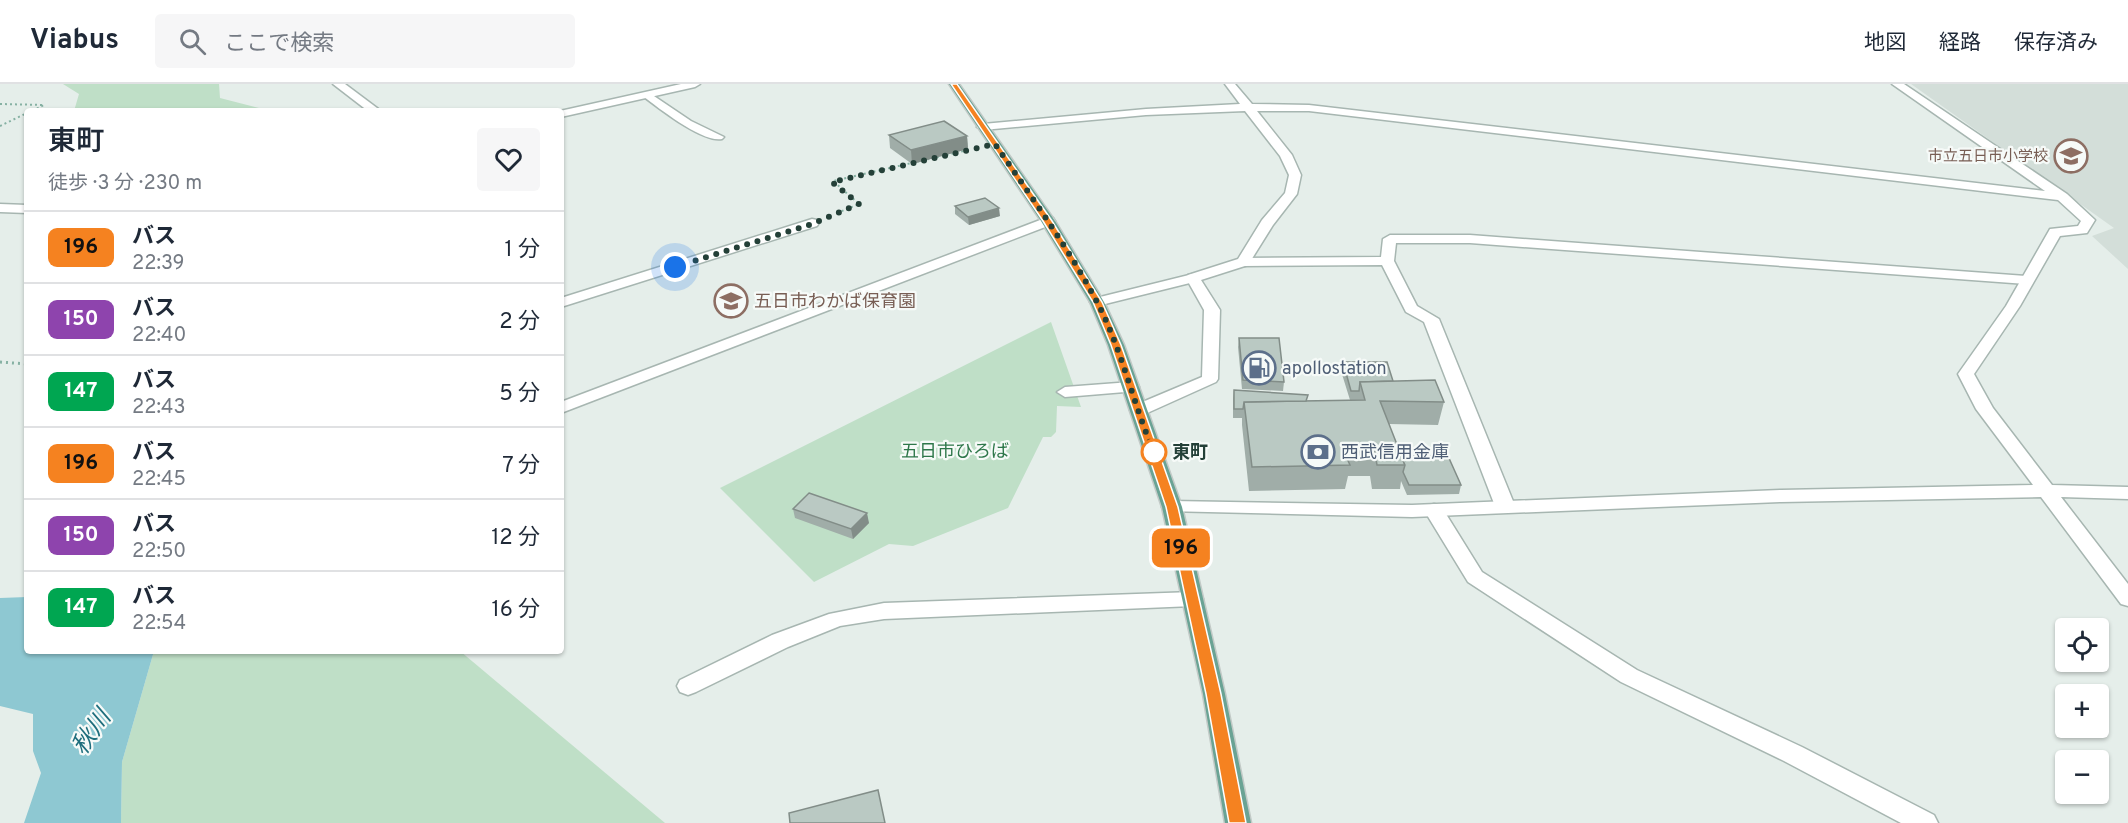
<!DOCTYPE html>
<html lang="ja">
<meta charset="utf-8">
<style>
:root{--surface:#fff;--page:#f6f6f7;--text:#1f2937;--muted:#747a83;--line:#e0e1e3}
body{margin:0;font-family:Overpass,"Noto Sans JP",sans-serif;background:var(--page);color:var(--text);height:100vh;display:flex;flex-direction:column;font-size:22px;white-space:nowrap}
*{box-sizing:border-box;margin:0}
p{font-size:20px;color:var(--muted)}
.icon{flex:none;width:33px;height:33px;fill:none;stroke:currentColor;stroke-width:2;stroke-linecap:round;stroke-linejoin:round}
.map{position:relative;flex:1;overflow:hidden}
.panel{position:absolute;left:24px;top:24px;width:540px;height:546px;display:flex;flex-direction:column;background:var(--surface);border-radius:6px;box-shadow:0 2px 4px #0004}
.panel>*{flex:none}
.badge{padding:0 12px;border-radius:9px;font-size:21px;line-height:39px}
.tools{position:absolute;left:2055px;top:534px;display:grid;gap:12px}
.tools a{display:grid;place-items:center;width:54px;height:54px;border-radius:6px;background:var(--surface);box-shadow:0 2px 4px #0004;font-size:30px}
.you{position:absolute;width:30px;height:30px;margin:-15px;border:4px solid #fff;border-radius:50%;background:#1a73e8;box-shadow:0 0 0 9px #1a73e833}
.map>.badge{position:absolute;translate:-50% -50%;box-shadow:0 0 0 3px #fff}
.round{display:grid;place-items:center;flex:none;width:63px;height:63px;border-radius:6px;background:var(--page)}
.summary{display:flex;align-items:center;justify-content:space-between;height:102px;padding:0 24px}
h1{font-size:28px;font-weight:600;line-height:45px}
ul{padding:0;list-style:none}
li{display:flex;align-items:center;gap:18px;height:72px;padding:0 24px;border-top:2px solid var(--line)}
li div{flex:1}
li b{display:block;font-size:22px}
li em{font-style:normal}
li .badge{min-width:66px;font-weight:700;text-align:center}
header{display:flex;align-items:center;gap:36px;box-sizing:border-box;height:84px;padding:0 30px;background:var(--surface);border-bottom:2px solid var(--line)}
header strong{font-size:28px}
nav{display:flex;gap:33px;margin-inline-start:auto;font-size:21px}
.search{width:420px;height:54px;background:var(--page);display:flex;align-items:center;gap:15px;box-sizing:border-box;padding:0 21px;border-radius:6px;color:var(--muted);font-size:22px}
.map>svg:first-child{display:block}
.built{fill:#d3ded9}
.green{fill:#bfdfc7}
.water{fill:#8ec8d2}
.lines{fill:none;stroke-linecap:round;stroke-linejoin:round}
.lane-casing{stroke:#a7b6b1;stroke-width:3}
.street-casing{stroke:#a7b6b1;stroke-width:3}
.primary-casing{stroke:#c2cac7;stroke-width:3}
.path-far1{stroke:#86b1a3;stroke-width:2;stroke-dasharray:2 3;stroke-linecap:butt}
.path{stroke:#86b1a3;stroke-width:3;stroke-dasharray:2 4;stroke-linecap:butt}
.lane{fill:#fff;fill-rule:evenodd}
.street{fill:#fff;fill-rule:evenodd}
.primary{fill:#6aa394;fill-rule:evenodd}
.wall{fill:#a0ada8}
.shaded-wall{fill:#828d88}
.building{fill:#bac9c3;stroke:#828d88;stroke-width:1.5}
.line{fill:#f58220;stroke:#fff;stroke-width:1.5}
.walk{stroke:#244038;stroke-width:6;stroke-dasharray:0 10.8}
.stop-dot{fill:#fff;stroke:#f58220;stroke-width:3}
.labels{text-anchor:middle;stroke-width:4.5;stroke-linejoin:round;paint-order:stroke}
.far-education-label{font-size:15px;fill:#785e54;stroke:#f6faf8;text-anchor:end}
.education-label{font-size:18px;fill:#785e54;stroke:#f6faf8;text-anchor:start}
.service-label{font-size:18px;fill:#4e5e75;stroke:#f6faf8;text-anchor:start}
.park-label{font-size:18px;fill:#2e774a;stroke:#f6faf8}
.stop-label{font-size:18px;font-weight:bold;fill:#244038;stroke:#f6faf8;text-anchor:start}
.near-water-label{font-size:24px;font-style:italic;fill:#1e6e7d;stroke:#f6faf8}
</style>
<header>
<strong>Viabus</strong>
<div class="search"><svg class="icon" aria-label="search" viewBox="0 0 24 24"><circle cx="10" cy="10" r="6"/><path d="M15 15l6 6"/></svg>ここで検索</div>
<nav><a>地図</a><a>経路</a><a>保存済み</a></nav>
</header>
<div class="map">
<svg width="2128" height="739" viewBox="0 0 2128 739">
<rect width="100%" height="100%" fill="#e5eeea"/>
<!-- built -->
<path class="built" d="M1911,0h217v185l-36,-33 22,-8z"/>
<!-- green -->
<g class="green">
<path d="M63,0h156l1,14 51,13h-197l5,-17z"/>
<path d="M1051,238l30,85 -24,-1 -1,26 -5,5h-8l-35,71 -95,38 -24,-2 -75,38 -94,-94z"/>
<path d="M154,567h306l205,172h-544l1,-61z"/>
</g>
<!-- water -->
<path class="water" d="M27,513v54h127l-32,111 -1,61h-97l17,-50 -8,-22v-37l-33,-8v-108z"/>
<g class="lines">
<defs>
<g id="lane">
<path d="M648,8l43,29 33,16 -2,2c-19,4 -62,-30 -78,-42l-1,-2z"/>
<path d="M1048,133l5,1 2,3 -2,3 -492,189v-11z"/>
<path d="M812,135l5,1 2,3 -2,3 -256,81v-9z"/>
<path d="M1390,151h80l556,41 7,4 -7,4 -556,-41h-74l-2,18 23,45 22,13 76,187 -3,4h-14l-3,-4 -71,-184 -18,-10 -24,-47 -139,1 -7,-4 7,-4 138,-1 2,-18z"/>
<path d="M1193,190l7,4 -2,3 -101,25 -7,-4 2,-3z"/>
<path d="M1131,298l6,1 2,4 -2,4 -72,6 -8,-5 8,-5z"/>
<path d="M1434,420l7,2 41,66 155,98 165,77 132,68 4,8h-37l-117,-62 -163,-79 -153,-100 -44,-72 3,-4z"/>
<path d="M1193,508l7,2 3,5 -3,5 -7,2 -309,13 -44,7 -52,21 -92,45 -8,3 -8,-3 -3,-6 3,-6 92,-45 57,-21 55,-11z"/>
</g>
<g id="street">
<path d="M333,0h12l36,27h-13z"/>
<path d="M681,0h19l-5,3 -134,30 -1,-6z"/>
<path d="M1225,0h10l17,20 57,1 736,86 -153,-107h12l163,110 28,26 -8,13 -27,3 -40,70 -46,68 19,34 59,77 76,2v12l-67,-2 67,87v22l-7,-2 -80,-107 -260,5 -369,15 -247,-6 -3,-4 3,-4 7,-2 240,4 369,-15 252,-5 -57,-76 -18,-35 48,-68 44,-77 28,-3 3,-5 -23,-21 -749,-89h-52l35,44 9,20 -4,19 -24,31 -25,40 -47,15 19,30 -2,69 -2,3 -71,32h-12l-3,-4 3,-4 69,-29 2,-67 -18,-32 2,-3 50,-16 24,-39 23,-27 4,-18 -9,-19 -35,-45 -99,4 -163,15 -6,-3 6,-3 163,-15 94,-5z"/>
<path d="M0,120l27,1v8l-27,-1z"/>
</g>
<path id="primary" d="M949,0h10l96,137 49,81 20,43 58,162 43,187 26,129h-26l-22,-129 -41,-187 -54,-162 -18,-43 -49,-81z"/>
</defs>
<!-- lane casing -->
<use href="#lane" class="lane-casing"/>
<!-- street casing -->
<use href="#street" class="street-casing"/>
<!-- primary casing -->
<use href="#primary" class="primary-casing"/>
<!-- path-far1 -->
<g class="path-far1">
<path d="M0,20l44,1 -12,6"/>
<path d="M0,42l27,-13"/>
<path d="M837,129l22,-9 -26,-23 135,-31"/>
</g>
<!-- path -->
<g class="path">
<path d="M837,129l4,-2"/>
<path d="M0,278l27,2"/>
</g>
<!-- lane -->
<use href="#lane" class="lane"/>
<!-- street -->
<use href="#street" class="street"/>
<!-- primary -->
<use href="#primary" class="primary"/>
</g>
<!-- wall -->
<g class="wall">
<path d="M889,51l78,1 1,13 -56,15 -22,-16z"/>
<path d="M955,122l45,10 -31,9 -14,-11z"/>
<path d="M1239,254l45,44 -1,9 -41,-2 -4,-42z"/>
<path d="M1343,278l50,19 51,21 -6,23 -49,-1 12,32 60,29 -2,9 -52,1 -6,-14 -1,8h-28l-2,-13h-22l-3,13 -96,2 -7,-66v-7h-9v-19l1,-9 73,11 50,-1h-7l-9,-29z"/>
<path d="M793,425l76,14 -16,16 -58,-21z"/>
</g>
<!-- shaded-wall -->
<g class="shaded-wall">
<path d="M967,52l1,13 -56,15 -1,-14z"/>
<path d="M999,124l1,8 -31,9 -1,-8z"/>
<path d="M867,429l2,10 -16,16 -2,-10z"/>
</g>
<!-- building -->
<g class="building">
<path d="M944,37l23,15 -56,14 -22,-15z"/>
<path d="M985,114l14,10 -31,9 -13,-11z"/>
<path d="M1239,254h40l5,44 -41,-2z"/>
<path d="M1343,278h44l6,19 -33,1 -1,9h-8z"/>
<path d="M1435,296l9,22 -64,-1 25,64h-28l-2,-13h-31l6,13 -98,2 -8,-65 121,-2 -5,-18z"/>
<path d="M1234,306l74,5 -2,6 -62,1 -1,7h-9z"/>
<path d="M1401,372h47l13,29h-52l-6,-13 2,-7z"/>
<path d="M809,409l58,20 -16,16 -58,-20z"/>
<path d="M878,706l7,33h-95l-1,-10z"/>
</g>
<!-- line -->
<path class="line" d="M951,0h6l95,137 50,81 19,43 57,162 43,187 25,129h-17l-23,-129 -40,-187 -55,-162 -18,-43 -50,-81z"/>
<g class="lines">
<!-- walk -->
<path class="walk" d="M675,183l137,-43 47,-20 -27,-22 163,-38c35,51 73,103 102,158 25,47 36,102 57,150"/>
</g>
<!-- icons -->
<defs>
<symbol id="school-ring" viewBox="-11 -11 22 22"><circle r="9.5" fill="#f6faf8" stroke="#8d6e63" stroke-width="1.5"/><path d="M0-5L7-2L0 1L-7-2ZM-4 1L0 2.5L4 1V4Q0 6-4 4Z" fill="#8d6e63"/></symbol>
<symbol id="fuel-ring" viewBox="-11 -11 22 22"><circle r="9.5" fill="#f6faf8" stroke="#5c6f8a" stroke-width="1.5"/><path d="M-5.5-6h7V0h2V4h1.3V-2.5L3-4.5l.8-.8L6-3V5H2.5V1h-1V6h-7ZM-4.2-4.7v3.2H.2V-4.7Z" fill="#5c6f8a"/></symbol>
<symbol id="bank-ring" viewBox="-11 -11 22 22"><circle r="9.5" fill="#f6faf8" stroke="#5c6f8a" stroke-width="1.5"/><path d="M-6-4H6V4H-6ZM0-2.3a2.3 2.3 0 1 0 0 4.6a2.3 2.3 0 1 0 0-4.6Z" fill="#5c6f8a"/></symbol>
</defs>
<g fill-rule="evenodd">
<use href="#school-ring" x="2052" y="53" width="38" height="38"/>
<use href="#school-ring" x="712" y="198" width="38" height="38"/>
<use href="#fuel-ring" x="1240" y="265" width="38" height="38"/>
<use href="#bank-ring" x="1299" y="349" width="38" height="38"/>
</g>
<!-- markers -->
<circle class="stop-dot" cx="1154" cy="368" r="12"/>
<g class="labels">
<!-- far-education labels -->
<g class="far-education-label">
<text x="2048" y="77">市立五日市小学校</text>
</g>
<!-- education labels -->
<g class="education-label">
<text x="754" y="223">五日市わかば保育園</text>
</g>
<!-- service labels -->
<g class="service-label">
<text x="1282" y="290">apollostation</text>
<text x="1341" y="374">西武信用金庫</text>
</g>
<!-- park labels -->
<g class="park-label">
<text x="955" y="373">五日市ひろば</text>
</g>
<!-- stop labels -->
<g class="stop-label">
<text x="1172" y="374">東町</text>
</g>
<!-- near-water labels -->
<g class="near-water-label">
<text transform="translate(91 648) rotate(-55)" y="8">秋川</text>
</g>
</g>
</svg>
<div class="tools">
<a><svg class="icon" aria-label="locate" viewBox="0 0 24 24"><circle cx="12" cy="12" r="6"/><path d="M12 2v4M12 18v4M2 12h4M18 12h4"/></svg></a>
<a>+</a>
<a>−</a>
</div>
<div class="you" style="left:675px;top:183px"></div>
<b class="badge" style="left:1181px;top:464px;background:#f58220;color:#111">196</b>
<section class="panel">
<div class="summary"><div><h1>東町</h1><p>徒歩 · 3 分 · 230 m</p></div><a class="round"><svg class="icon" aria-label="heart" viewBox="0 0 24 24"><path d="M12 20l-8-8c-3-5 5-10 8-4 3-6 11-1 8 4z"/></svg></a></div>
<ul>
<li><span class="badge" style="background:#f58220;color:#111">196</span><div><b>バス</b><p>22:39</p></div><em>1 分</em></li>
<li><span class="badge" style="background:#8e44ad;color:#fff">150</span><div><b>バス</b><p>22:40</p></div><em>2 分</em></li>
<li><span class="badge" style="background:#00a651;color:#fff">147</span><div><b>バス</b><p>22:43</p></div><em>5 分</em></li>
<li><span class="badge" style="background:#f58220;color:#111">196</span><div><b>バス</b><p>22:45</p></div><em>7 分</em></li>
<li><span class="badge" style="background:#8e44ad;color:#fff">150</span><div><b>バス</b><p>22:50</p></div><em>12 分</em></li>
<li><span class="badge" style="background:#00a651;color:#fff">147</span><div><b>バス</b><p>22:54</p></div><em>16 分</em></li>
</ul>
</section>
</div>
